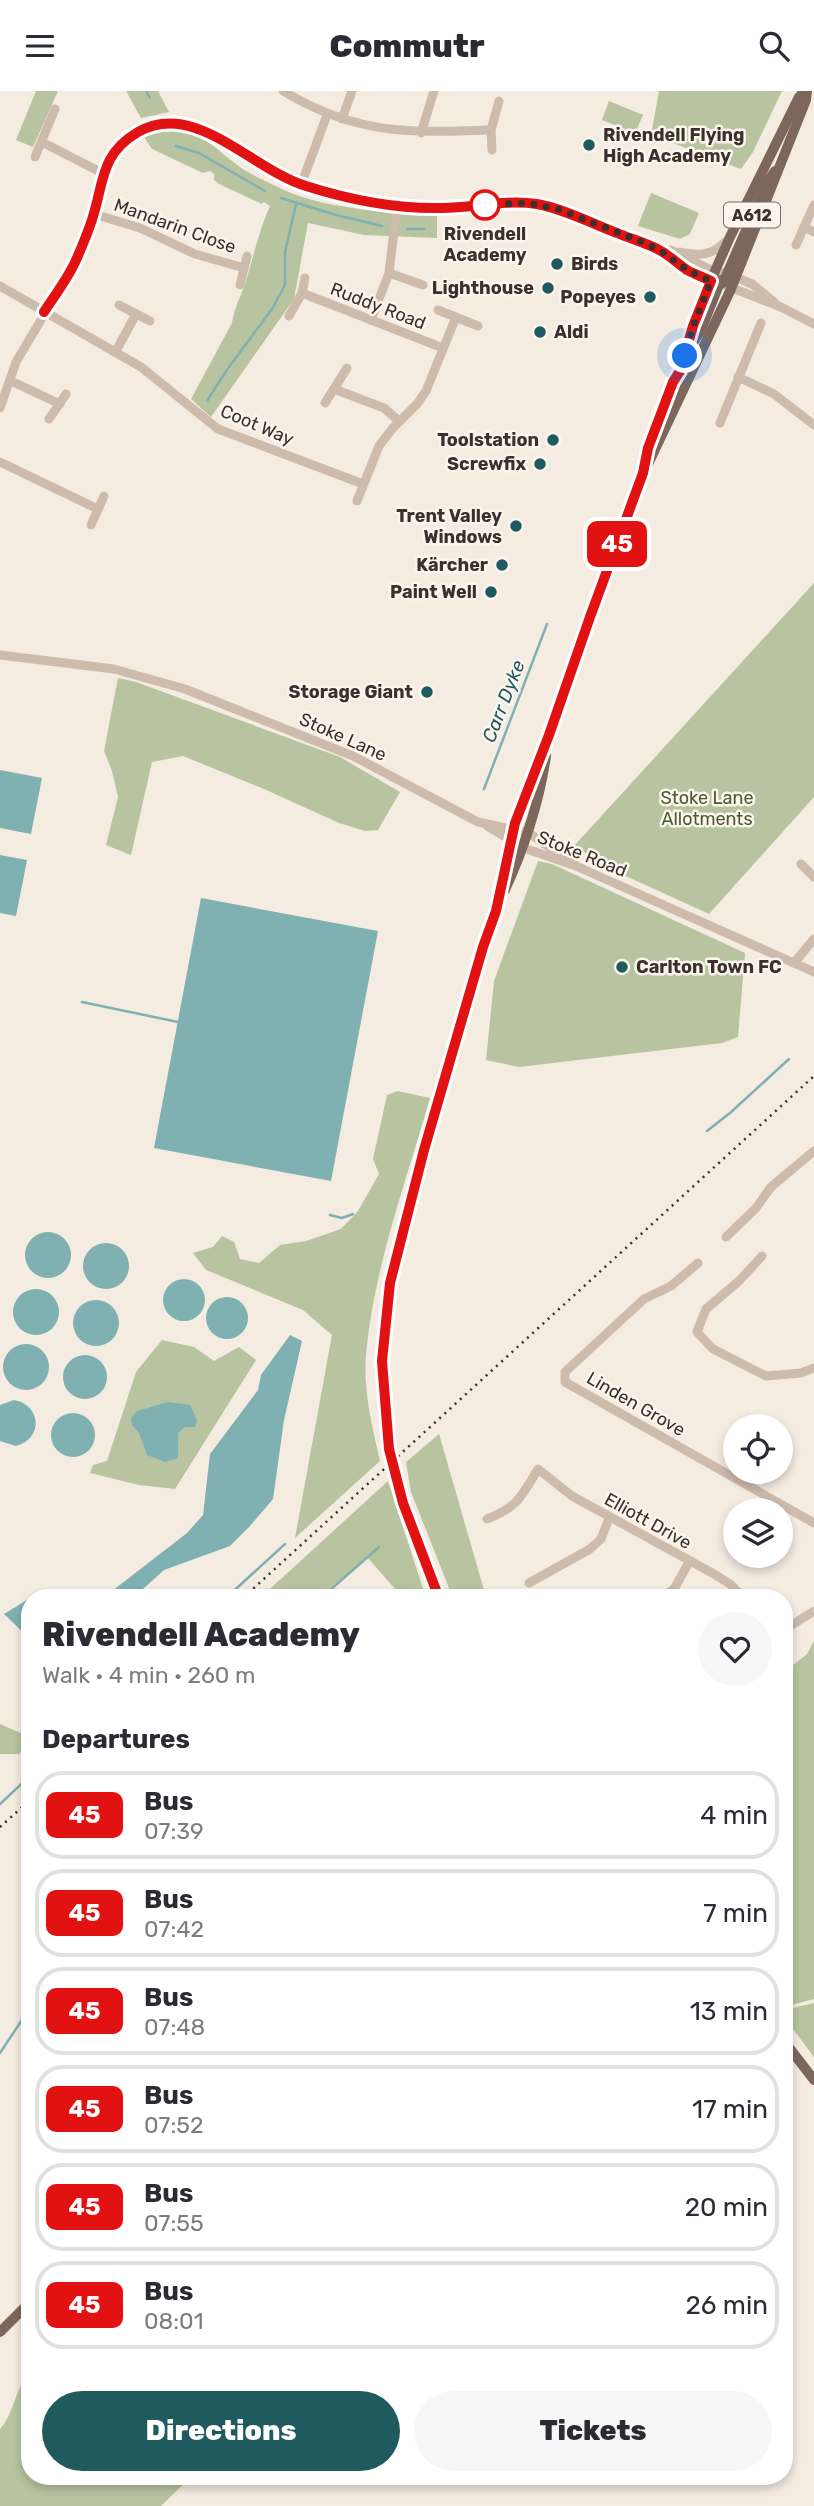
<!DOCTYPE html>
<meta charset="utf-8">
<style>
:root{--surface:#fff;--page:#f7f7f7;--text:#2b2b33;--muted:#7c7c81;--line:#e1e1e2;--accent:#1f5a5e}
body{margin:0;font-family:Rubik,sans-serif;background:var(--page);color:var(--text);height:100vh;display:flex;flex-direction:column;font-size:26px;white-space:nowrap}
*{box-sizing:border-box;margin:0}
p{font-size:23px;color:var(--muted)}
.icon{flex:none;width:38px;height:38px;fill:none;stroke:currentColor;stroke-width:2;stroke-linecap:round;stroke-linejoin:round}
.map{position:relative;flex:1;overflow:hidden}
.sheet{position:absolute;left:21px;top:1498px;width:772px;height:896px;display:flex;flex-direction:column;background:var(--surface);border-radius:28px;box-shadow:0 4px 10px #0003}
.sheet>*{flex:none}
.badge{padding:0 14px;border-radius:10px;font-size:24px;line-height:46px}
.controls{position:absolute;left:723px;top:1323px;display:grid;gap:14px}
.controls a{display:grid;place-items:center;width:70px;height:70px;border-radius:50%;background:var(--surface);box-shadow:0 4px 10px #0003;font-size:35px}
.you{position:absolute;width:35px;height:35px;margin:-18px;border:5px solid #fff;border-radius:50%;background:#1a73e8;box-shadow:0 0 0 10px #1a73e833}
.map>.badge{position:absolute;translate:-50% -50%;box-shadow:0 0 0 4px #fff}
h2{padding:0 21px;font-size:26px;line-height:63px}
.round{display:grid;place-items:center;flex:none;width:74px;height:74px;border-radius:37px;background:var(--page)}
.overview{display:flex;align-items:center;justify-content:space-between;height:119px;padding:0 21px}
h1{font-size:33px;font-weight:800;line-height:52px}
.button{display:flex;gap:14px;margin-top:auto;padding:14px 21px}
.button a{flex:1;height:80px;border-radius:42px;background:var(--accent);color:#fff;font-size:28px;font-weight:800;line-height:80px;text-align:center}
.button a+a{background:var(--page);color:var(--text)}
ul{padding:0;list-style:none}
li{display:flex;align-items:center;gap:21px;height:88px;margin:0 14px 10px;padding:0 7px;border:4px solid var(--line);border-radius:28px}
li div{flex:1}
li b{display:block;font-size:26px}
li em{font-style:normal}
li .badge{min-width:77px;font-weight:700;text-align:center}
header{display:flex;justify-content:space-between;align-items:center;height:91px;padding:0 21px;background:var(--surface);font-size:32px;font-weight:800}
.map>svg:first-child{display:block}
.green{fill:#b8c4a0}
.water{fill:#7fb0b2}
.lines{fill:none;stroke-linecap:round;stroke-linejoin:round}
.stream{stroke:#7fb0b2;stroke-width:2.5}
.minor{stroke:#cdbbac;stroke-width:9}
.major{stroke:#7d675c;stroke-width:10}
.rail{stroke:#3b302b;stroke-width:2.5;stroke-dasharray:2 5;stroke-linecap:butt}
.major-bridge{stroke:#7d675c;stroke-width:10}
.line-casing{stroke:#fff;stroke-width:16}
.line{stroke:#e21212;stroke-width:10}
.walk{stroke:#3b302b;stroke-width:7;stroke-dasharray:0 12.6}
.poi-dot{fill:#1f5a5e;stroke:#fbf5ee;stroke-width:2.5}
.stop-dot{fill:#fff;stroke:#e21212;stroke-width:3.5}
.labels{text-anchor:middle;stroke-width:5;stroke-linejoin:round;paint-order:stroke}
.shield{fill:#fbf5ee;stroke:#756b66;stroke-width:2}
.shield-label{font-size:16px;font-weight:bold;fill:#3b302b}
.poi-label{font-size:18px;font-weight:bold;fill:#3b302b;stroke:#fbf5ee;text-anchor:end}
.street-label{font-size:18px;fill:#3b302b;stroke:#fbf5ee}
.stop-label{font-size:18px;font-weight:bold;fill:#3b302b;stroke:#fbf5ee}
.park-label{font-size:18px;fill:#4a5a2e;stroke:#fbf5ee}
.water-label{font-size:19px;font-style:italic;fill:#1f5a5e;stroke:#fbf5ee}
</style>
<header><svg class="icon" aria-label="menu" viewBox="0 0 24 24"><path d="M4 6h16M4 12h16M4 18h16"/></svg>Commutr<svg class="icon" aria-label="search" viewBox="0 0 24 24"><circle cx="10" cy="10" r="6"/><path d="M15 15l6 6"/></svg></header>
<div class="map">
<svg width="814" height="2415" viewBox="0 0 814 2415">
<rect width="100%" height="100%" fill="#f4ebe1"/>
<!-- green -->
<g class="green">
<path d="M36,0h22l-25,56 -17,-7z"/>
<path d="M126,0h32l11,21 -28,6z"/>
<path d="M659,0h123l-29,61 -12,17 -76,-29 -13,-10z"/>
<path d="M609,10l34,14 -8,18 -33,-13z"/>
<path d="M167,39c39,0 50,23 79,41 12,7 26,13 38,19 48,21 102,21 153,25v23l-73,-3 -56,-12 -14,76 -83,118 -20,-18 41,-76c2,-16 10,-28 14,-42 8,-26 13,-51 24,-75l-6,-4 -2,2 -43,-20 -5,-4v-6l-4,-3 -7,2 -51,-24 -8,-12z"/>
<path d="M651,102l48,20 -9,21 -10,5 -42,-13z"/>
<path d="M814,492v214l-105,117 -92,-42 -43,-26z"/>
<path d="M118,587l18,4 204,75 60,35 -22,38 -13,1 -26,-8 -75,-34 -81,-33 -31,6 -21,93 -25,-10 12,-48 -6,-26 -8,-20z"/>
<path d="M538,770l14,3 193,89 -7,84 -16,6 -203,24 -33,-7 8,-79z"/>
<path d="M398,1000l32,7c-24,84 -56,169 -64,256 -3,36 6,72 14,107l-85,77 37,-203 -29,-25 -97,-40 -13,-17 20,-6 9,-11 12,6 6,17 19,4 21,-18 26,-4 35,-12 17,-18 21,-37 -6,-15 14,-64z"/>
<path d="M162,1249l32,7 20,14 25,-14 17,13 -81,129 -36,-4 -49,-12 3,-8 14,-4 29,-89z"/>
<path d="M439,1343l45,156 -22,8h-9l-42,-106 -5,-30z"/>
<path d="M388,1390l38,117h-23l-35,-40 -51,40h-57z"/>
<path d="M814,1550v358l-30,8v-335l23,-18z"/>
<path d="M0,1633l30,13v6l-11,11h-19z"/>
<path d="M814,1912v54l-30,-40v-7z"/>
<path d="M30,2281v104h162l-31,30h-161v-77c15,-17 14,-39 30,-57z"/>
</g>
<!-- water -->
<g class="water">
<path d="M0,679l42,8 -11,56 -31,-6z"/>
<path d="M0,764l27,5 -11,56 -16,-3z"/>
<path d="M201,807l177,33 -47,250 -177,-33z"/>
<circle cx="48" cy="1164" r="23"/>
<circle cx="106" cy="1175" r="23"/>
<circle cx="184" cy="1209" r="21"/>
<circle cx="36" cy="1221" r="23"/>
<circle cx="227" cy="1227" r="21"/>
<circle cx="96" cy="1232" r="23"/>
<path d="M290,1244l12,6 -18,79 -11,79 -24,28 -19,19 -66,24 -31,28h-30l84,-65 16,-18 7,-61 48,-64 3,-15z"/>
<circle cx="26" cy="1276" r="23"/>
<circle cx="85" cy="1286" r="22"/>
<path d="M14,1309c27,5 30,38 2,46l-16,-5v-36z"/>
<path d="M168,1311l22,3 7,15 -2,7h-10l-7,6v25l-13,4 -18,-7 -8,-22 -7,-8 -1,-7 6,-7z"/>
<circle cx="73" cy="1344" r="22"/>
<path d="M30,1507v41l-26,-25z"/>
</g>
<g class="lines">
<!-- stream -->
<g class="stream">
<path d="M146,0l4,7"/>
<path d="M176,55l23,7 66,38"/>
<path d="M281,107l55,17 46,11"/>
<path d="M407,138h17"/>
<path d="M207,310l19,-30 46,-62 13,-24v-33l11,-48"/>
<path d="M484,698l63,-165"/>
<path d="M82,911l96,20"/>
<path d="M707,1040l23,-18 59,-54"/>
<path d="M330,1124l12,3 11,-4"/>
<path d="M226,1507l59,-54"/>
<path d="M321,1507l58,-51"/>
<path d="M0,1713l30,-28"/>
<path d="M0,1962l30,-45"/>
</g>
<!-- minor -->
<g class="minor">
<path d="M283,0c73,44 126,42 208,39"/>
<path d="M342,28l10,-28"/>
<path d="M421,42l13,-42"/>
<path d="M42,51l60,31"/>
<path d="M492,59l-1,-20 8,-29"/>
<path d="M35,66l20,-48"/>
<path d="M301,94l26,-70"/>
<path d="M94,123l46,14 55,26 49,14"/>
<path d="M804,136l10,5"/>
<path d="M796,154l18,-40"/>
<path d="M671,159l44,22 11,1 26,11 22,18"/>
<path d="M679,161c20,4 33,4 47,-11"/>
<path d="M389,182l34,12"/>
<path d="M240,194l7,-29"/>
<path d="M0,195l141,81 77,62 145,55"/>
<path d="M302,202l141,55"/>
<path d="M119,214l31,16"/>
<path d="M438,219l40,16"/>
<path d="M289,225l13,-23 3,-15"/>
<path d="M371,229l18,-47 8,-67"/>
<path d="M116,260l20,-37"/>
<path d="M738,286l36,17 40,31"/>
<path d="M11,290l49,23"/>
<path d="M334,298l50,19 15,13"/>
<path d="M325,312l22,-35"/>
<path d="M0,317l16,-46 60,-101 18,-47 8,-41 16,-24 10,-10 17,-10 24,-6 16,1 14,4 70,42 32,15 51,14 66,9h32l68,-5 40,7 86,33 17,8 28,20 92,36 33,17"/>
<path d="M49,328l17,-25"/>
<path d="M720,332l41,-100"/>
<path d="M0,371l98,47"/>
<path d="M357,410l22,-55 13,-17 25,-25 9,-13 30,-74"/>
<path d="M91,434l13,-29"/>
<path d="M0,564l114,14 71,20 168,67 125,66 51,11 47,33"/>
<path d="M487,735l37,22 52,18 238,106"/>
<path d="M801,773l13,13"/>
<path d="M794,872l20,-24"/>
<path d="M726,1146l30,-29 15,-21 43,-36"/>
<path d="M762,1165l-23,25 -33,28 -9,23 16,17 53,27 35,-3 13,-5"/>
<path d="M698,1172l-27,23 -27,13 -79,73v10l249,141"/>
<path d="M487,1428c31,-12 34,-22 51,-50l34,27 142,78 16,10 14,14"/>
<path d="M529,1492l61,-34 11,-10 8,-21"/>
<path d="M661,1507l13,-9 15,-27"/>
<path d="M784,1539l30,-19"/>
</g>
<!-- major -->
<g class="major">
<path d="M720,193l3,-1 44,-101 8,-11"/>
<path d="M690,257l11,-18 20,-50"/>
<path d="M648,373l83,-175 75,-189 1,-9"/>
<path d="M505,799c20,-44 34,-86 41,-134"/>
<path d="M496,820l19,-88 34,-88 41,-118 53,-144 5,-25 32,-77 13,-45 18,-46 19,-43 69,-140 6,-6"/>
<path d="M389,1358l-7,-88 8,-78 30,-118 63,-218 16,-42"/>
<path d="M395,1386l44,121"/>
<path d="M784,1950l30,39"/>
<path d="M0,2241l30,-30"/>
</g>
<!-- rail -->
<g class="rail">
<path d="M243,1507l571,-522"/>
<path d="M0,1736l30,-27"/>
</g>
<!-- major-bridge -->
<path class="major-bridge" d="M389,1358l6,28"/>
</g>
<g class="lines">
<defs>
<path id="line" d="M44,221c11,-17 25,-35 33,-54 6,-14 13,-30 17,-45 10,-34 8,-60 44,-81 57,-33 114,38 168,54 44,14 89,23 136,22 31,0 63,-9 95,-4 27,5 54,19 80,29 14,6 30,10 44,18 9,5 17,13 26,19 7,4 16,7 24,11l-18,45 -13,45 -7,11 -25,66 -5,25 -53,144 -41,118 -34,88 -19,88 -13,36 -59,203 -34,133 -8,78 7,88 14,54 36,95"/>
</defs>
<!-- line casing -->
<use href="#line" class="line-casing"/>
<!-- line -->
<use href="#line" class="line"/>
<!-- walk -->
<path class="walk" d="M485,114h-7l50,-2 30,6 87,34 16,8 28,20 22,10 -18,45 -8,30"/>
</g>
<!-- markers -->
<g class="poi-dot">
<circle cx="589" cy="54" r="7"/>
<circle cx="557" cy="173" r="7"/>
<circle cx="548" cy="197" r="7"/>
<circle cx="650" cy="206" r="7"/>
<circle cx="540" cy="241" r="7"/>
<circle cx="553" cy="349" r="7"/>
<circle cx="540" cy="373" r="7"/>
<circle cx="516" cy="435" r="7"/>
<circle cx="502" cy="474" r="7"/>
<circle cx="491" cy="501" r="7"/>
<circle cx="427" cy="601" r="7"/>
<circle cx="622" cy="876" r="7"/>
</g>
<circle class="stop-dot" cx="485" cy="114" r="14"/>
<g class="labels">
<!-- shield labels -->
<rect class="shield" x="724" y="111.5" width="56" height="25" rx="5"/>
<g class="shield-label">
<text x="752" y="130">A612</text>
</g>
<!-- poi labels -->
<g class="poi-label">
<text x="603" y="50" text-anchor="start">Rivendell Flying<tspan x="603" dy="21">High Academy</tspan></text>
<text x="571" y="179" text-anchor="start">Birds</text>
<text x="534" y="203">Lighthouse</text>
<text x="636" y="212">Popeyes</text>
<text x="554" y="247" text-anchor="start">Aldi</text>
<text x="539" y="355">Toolstation</text>
<text x="526" y="379">Screwfix</text>
<text x="502" y="431">Trent Valley<tspan x="502" dy="21">Windows</tspan></text>
<text x="488" y="480">Kärcher</text>
<text x="477" y="507">Paint Well</text>
<text x="413" y="607">Storage Giant</text>
<text x="636" y="882" text-anchor="start">Carlton Town FC</text>
</g>
<!-- street labels -->
<g class="street-label">
<text transform="translate(175 135) rotate(20)" y="6">Mandarin Close</text>
<text transform="translate(378 215) rotate(21)" y="6">Ruddy Road</text>
<text transform="translate(257 334) rotate(23)" y="6">Coot Way</text>
<text transform="translate(343 646) rotate(24)" y="6">Stoke Lane</text>
<text transform="translate(582 763) rotate(22)" y="6">Stoke Road</text>
<text transform="translate(636 1313) rotate(30)" y="6">Linden Grove</text>
<text transform="translate(648 1430) rotate(29)" y="6">Elliott Drive</text>
</g>
<!-- stop labels -->
<g class="stop-label">
<text x="485" y="149">Rivendell<tspan x="485" dy="21">Academy</tspan></text>
</g>
<!-- park labels -->
<g class="park-label">
<text x="707" y="713">Stoke Lane<tspan x="707" dy="21">Allotments</tspan></text>
</g>
<!-- water labels -->
<g class="water-label">
<text transform="translate(503 610) rotate(-69)" y="7">Carr Dyke</text>
</g>
</g>
</svg>
<div class="controls">
<a><svg class="icon" aria-label="locate" viewBox="0 0 24 24"><circle cx="12" cy="12" r="6"/><path d="M12 2v4M12 18v4M2 12h4M18 12h4"/></svg></a>
<a><svg class="icon" aria-label="layers" viewBox="0 0 24 24"><path d="M12 4l9 5-9 5-9-5zM3 14l9 5 9-5"/></svg></a>
</div>
<div class="you" style="left:685px;top:265px"></div>
<b class="badge" style="left:617px;top:453px;background:#e21212;color:#fff">45</b>
<section class="sheet">
<div class="overview"><div><h1>Rivendell Academy</h1><p>Walk · 4 min · 260 m</p></div><a class="round"><svg class="icon" aria-label="heart" viewBox="0 0 24 24"><path d="M12 20l-8-8c-3-5 5-10 8-4 3-6 11-1 8 4z"/></svg></a></div>
<h2>Departures</h2>
<ul>
<li><span class="badge" style="background:#e21212;color:#fff">45</span><div><b>Bus</b><p>07:39</p></div><em>4 min</em></li>
<li><span class="badge" style="background:#e21212;color:#fff">45</span><div><b>Bus</b><p>07:42</p></div><em>7 min</em></li>
<li><span class="badge" style="background:#e21212;color:#fff">45</span><div><b>Bus</b><p>07:48</p></div><em>13 min</em></li>
<li><span class="badge" style="background:#e21212;color:#fff">45</span><div><b>Bus</b><p>07:52</p></div><em>17 min</em></li>
<li><span class="badge" style="background:#e21212;color:#fff">45</span><div><b>Bus</b><p>07:55</p></div><em>20 min</em></li>
<li><span class="badge" style="background:#e21212;color:#fff">45</span><div><b>Bus</b><p>08:01</p></div><em>26 min</em></li>
</ul>
<div class="button"><a>Directions</a><a>Tickets</a></div>
</section>
</div>
